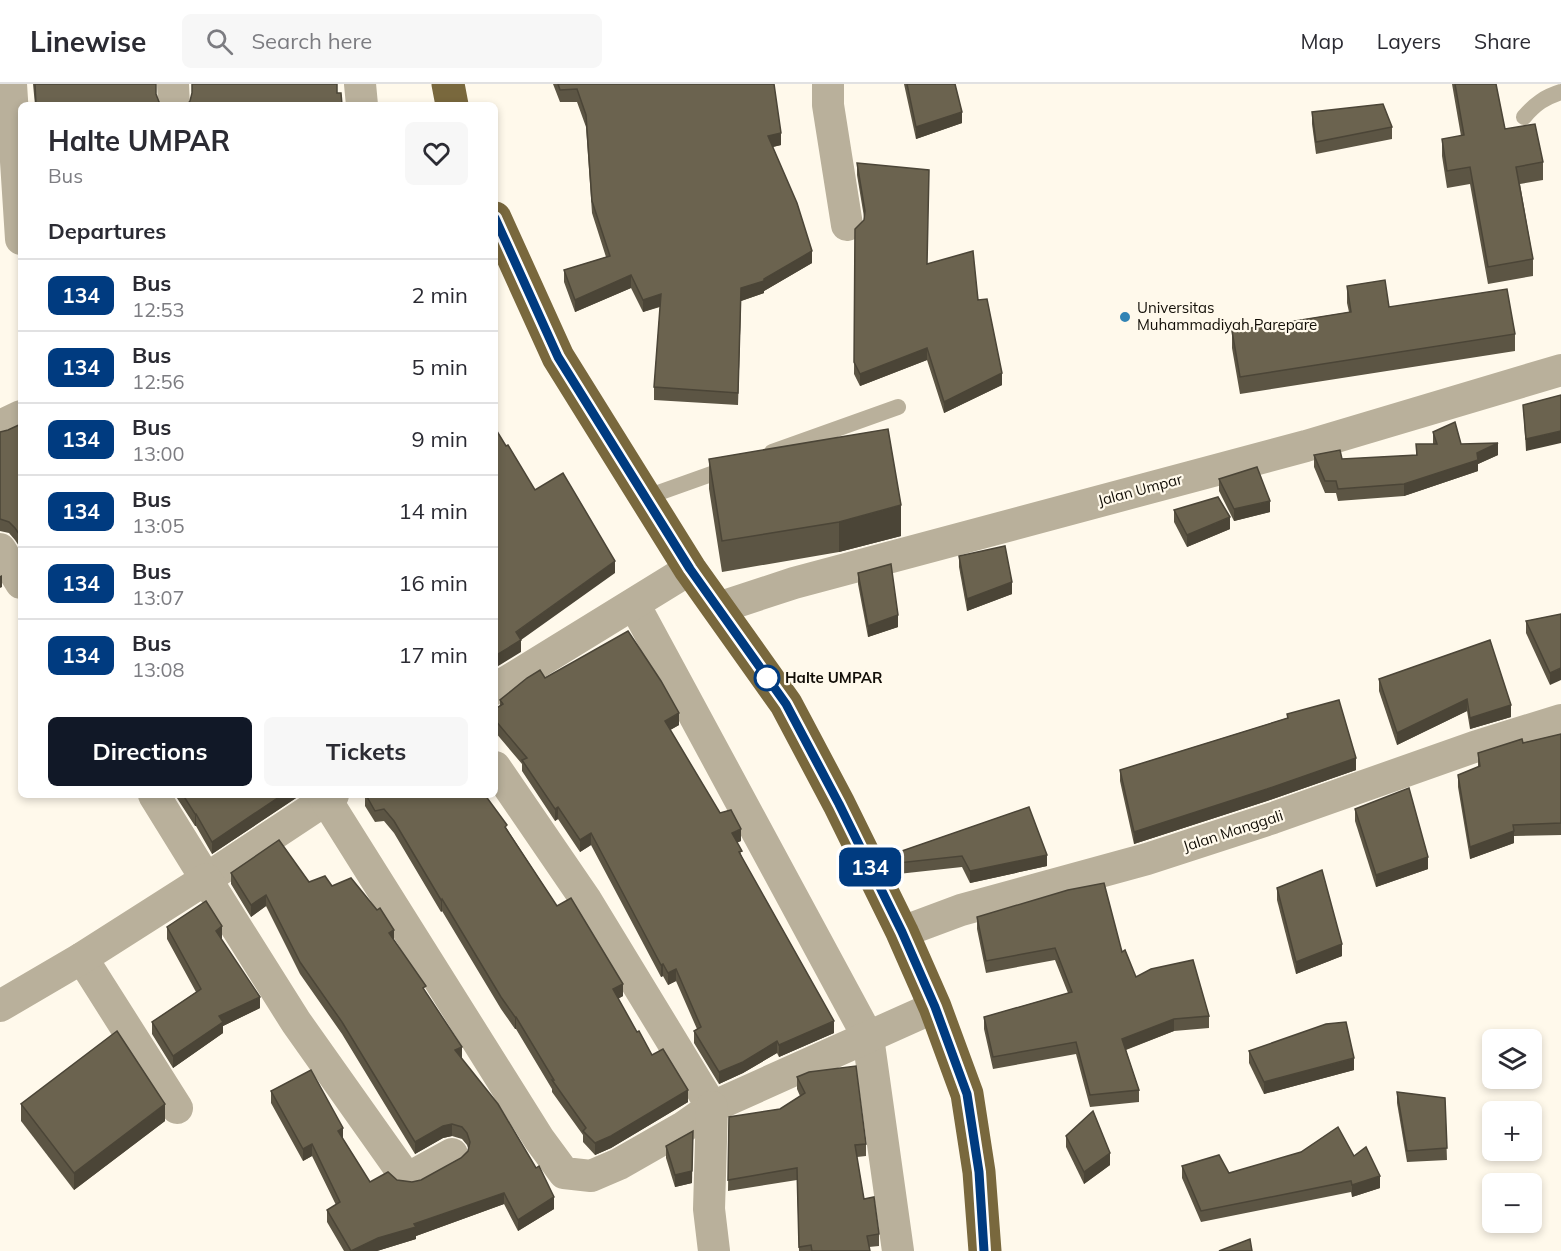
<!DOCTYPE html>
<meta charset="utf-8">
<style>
:root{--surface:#fff;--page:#f7f7f7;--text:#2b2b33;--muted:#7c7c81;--line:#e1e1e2;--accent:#111827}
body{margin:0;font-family:Mulish,sans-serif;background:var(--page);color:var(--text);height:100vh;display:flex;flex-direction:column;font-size:22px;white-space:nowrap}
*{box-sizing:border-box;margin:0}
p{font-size:20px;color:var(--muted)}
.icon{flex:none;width:33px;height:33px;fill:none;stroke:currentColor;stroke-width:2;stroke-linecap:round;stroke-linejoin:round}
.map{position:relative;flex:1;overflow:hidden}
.side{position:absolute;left:18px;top:18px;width:480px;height:696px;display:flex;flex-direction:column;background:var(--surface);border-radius:9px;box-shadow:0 3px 9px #0003}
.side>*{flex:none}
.badge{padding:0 12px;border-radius:9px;font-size:21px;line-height:39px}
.fabs{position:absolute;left:1482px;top:945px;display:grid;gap:12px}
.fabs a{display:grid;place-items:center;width:60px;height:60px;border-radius:9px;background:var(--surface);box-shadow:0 3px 9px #0003;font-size:30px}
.map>.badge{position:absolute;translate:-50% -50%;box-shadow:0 0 0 3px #fff}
h2{padding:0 30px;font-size:22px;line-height:54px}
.round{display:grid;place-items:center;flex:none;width:63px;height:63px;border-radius:9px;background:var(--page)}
.headline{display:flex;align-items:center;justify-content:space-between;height:102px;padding:0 30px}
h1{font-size:28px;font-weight:700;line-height:45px}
.action{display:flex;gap:12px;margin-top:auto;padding:12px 30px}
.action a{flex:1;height:69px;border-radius:9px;background:var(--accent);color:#fff;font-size:24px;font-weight:700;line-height:69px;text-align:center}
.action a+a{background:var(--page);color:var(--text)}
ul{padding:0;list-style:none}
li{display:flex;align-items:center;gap:18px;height:72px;padding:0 30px;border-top:2px solid var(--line)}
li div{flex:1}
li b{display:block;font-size:22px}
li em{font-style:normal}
li .badge{min-width:66px;font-weight:700;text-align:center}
header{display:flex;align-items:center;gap:36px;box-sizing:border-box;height:84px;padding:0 30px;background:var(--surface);border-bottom:2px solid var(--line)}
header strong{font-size:28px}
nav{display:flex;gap:33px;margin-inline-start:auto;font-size:21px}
.search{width:420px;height:54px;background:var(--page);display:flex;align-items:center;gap:15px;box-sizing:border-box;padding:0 21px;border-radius:9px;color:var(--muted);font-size:22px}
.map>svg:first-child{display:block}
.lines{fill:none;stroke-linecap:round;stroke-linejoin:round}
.service{stroke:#b9b09b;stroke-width:16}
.minor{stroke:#b9b09b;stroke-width:32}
.trunk{stroke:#79683d;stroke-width:33}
.wall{fill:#5c5544}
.shaded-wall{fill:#4b4537}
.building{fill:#6b634f;stroke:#4b4537;stroke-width:1.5}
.line-casing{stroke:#fff;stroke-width:14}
.line{stroke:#003b80;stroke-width:9}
.poi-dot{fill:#3183b4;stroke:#fff9eb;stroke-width:2}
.stop-dot{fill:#fff;stroke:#003b80;stroke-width:3}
.labels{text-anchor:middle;stroke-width:4.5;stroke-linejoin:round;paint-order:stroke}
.poi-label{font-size:15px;fill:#120e07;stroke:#fff9eb;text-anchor:start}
.street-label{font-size:15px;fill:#120e07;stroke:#fff9eb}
.stop-label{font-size:15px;font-weight:bold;fill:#120e07;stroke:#fff9eb;text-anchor:start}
</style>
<header>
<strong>Linewise</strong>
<div class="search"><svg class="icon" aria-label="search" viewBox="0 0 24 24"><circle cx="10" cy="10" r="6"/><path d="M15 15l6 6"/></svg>Search here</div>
<nav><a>Map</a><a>Layers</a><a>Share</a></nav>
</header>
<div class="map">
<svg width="1561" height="1167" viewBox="0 0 1561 1167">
<rect width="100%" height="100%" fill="#fff9eb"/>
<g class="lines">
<!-- service -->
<g class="service">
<path d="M1524,33c11,-13 21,-20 37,-25"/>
<path d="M772,368l126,-45"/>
<path d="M644,414l87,-31"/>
</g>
<!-- minor -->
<g class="minor">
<path d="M11,0l10,155"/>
<path d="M173,0l1,21"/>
<path d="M360,0l2,21"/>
<path d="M828,0v21l19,120"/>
<path d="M0,342l21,-10"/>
<path d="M0,465l21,34"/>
<path d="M634,520l234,433 30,214"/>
<path d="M718,524l76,-25 512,-137 255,-76"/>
<path d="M495,605l195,-120"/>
<path d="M495,683l91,133 126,207 223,-100"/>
<path d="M154,711l52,84 127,-84"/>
<path d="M323,711l216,344 25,34 27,3 28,-12 63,-36 30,-21"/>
<path d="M902,848l59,-22 186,-51 126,-41 201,-71 87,-27"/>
<path d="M82,874l95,150"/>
<path d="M0,922l82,-48 124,-79 90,143 109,154h7l40,-22"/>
<path d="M712,1023l-3,102 5,42"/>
</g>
<!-- trunk -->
<g class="trunk">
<path d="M448,0l4,21"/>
<path d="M495,134l63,139 132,212 96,135 53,100 63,128 33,75 32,87 12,78 6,79"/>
</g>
</g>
<!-- wall -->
<g class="wall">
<path d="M33,0h123v10l3,8 2,3h-126z"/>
<path d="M553,0h221l7,61 -8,2 39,116 -48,28v2l-23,8 -3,104 -84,-5v-13l6,-80 -17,5 -12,-24 -56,24 -11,-30v-12l42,-13 -14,-44 -6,-86 -9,-25h-17z"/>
<path d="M904,0h51l7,39 -46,16z"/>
<path d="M1452,0h44l9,45 38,33v18l-23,4 13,75v17l-45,8 -18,-100 -23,4 -5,-32v-17l19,-3z"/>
<path d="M1312,28l80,15v12l-76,15 -4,-30z"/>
<path d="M857,79l70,101 51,36 24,85 -58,28 -17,-53 -67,26 -6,-12 1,-145 9,-9v-3l-7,-42z"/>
<path d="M1347,202l42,21 126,27v17l-275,43 -8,-46v-17l117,-19 -2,-9z"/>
<path d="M1561,311l-35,56 -3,-46z"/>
<path d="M21,340v125l-6,-9 -6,-7 -9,-2v-99l8,-2z"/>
<path d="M1433,348l28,12 37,11 -20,9v7l-74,25 -66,5 -2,-8h-11l-11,-26v-12l28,4 74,-4v-11h17z"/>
<path d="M709,375l192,77 -62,16 -117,20 -13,-83z"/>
<path d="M1219,395l51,33 -36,9 -15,-30z"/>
<path d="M1174,426l56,19 -43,18 -13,-25z"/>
<path d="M959,472l53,38 -45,17 -8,-44z"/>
<path d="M858,489l40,54 -30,10 -10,-53z"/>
<path d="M1561,530l-11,71 -24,-52v-12z"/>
<path d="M1490,556l21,77 -41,12 -3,-18 -70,34 -18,-54v-12z"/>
<path d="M545,594l134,47 -9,5 50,83 21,28 -4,1 5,15 92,176 -55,24 -2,-4 -34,20 -24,11 -25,-41v-12l3,-2 -21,-48 -8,4 -5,-9 -2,1 -70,-132 -11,7 -22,-33 -3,2 -33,-50v-7l-27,-32v-23l5,-3v-6z"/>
<path d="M1287,630l69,56 -89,31 -133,43 -14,-63v-11l167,-52z"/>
<path d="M1561,650v101l-47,1v7l-44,16 -12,-72v-12l20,-8v-14z"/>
<path d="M175,711h124v1l-87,58 -16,-28h-1z"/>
<path d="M365,711h120l72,111 66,90 -5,3 19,33 15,23 36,47 -77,46 -16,7 -12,-13v-7l-31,-43v-3l-36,-60h-1l-14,-20 -59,-98 -1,1 -47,-79 -10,-12 -9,1 -10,-16z"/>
<path d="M1029,723l18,59 -77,17 -8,-16 -64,7 -2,-9v-12z"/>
<path d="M1355,725l73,60 -52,18 -21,-66z"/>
<path d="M231,789l78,9 23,4 62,54 32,53 36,66 92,150 -36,22 -14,-27 -88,32v3l-39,12h-33l-17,-29v-12l9,-5 -24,-49 -9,5 -32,-58v-12l72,48 27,43 27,-2 15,2 9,-2 40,-22 7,-7v-3l-1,-3 -5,-6 -10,-3 -9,2 -28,16 -73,-120 -42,-60 -34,-68 -15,11 -20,-33z"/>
<path d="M1277,804l65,68 -46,18 -19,-74z"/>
<path d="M977,833l145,35 14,25 73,39v12l-35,3 -48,19 13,40v12l-49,5 -14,-53 -83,15 -9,-40v-12l84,-24 -13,-33 -69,13 -9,-44z"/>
<path d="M167,843l55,11 -1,1 39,69 -37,18v7l-50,35 -21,-34v-12l44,-30 -29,-53z"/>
<path d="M1249,967l105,19 -90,24 -15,-31z"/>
<path d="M797,993l69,67v12l-9,1 7,42 15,35v12l-10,1 1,4h-71l-2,-71 -69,11 1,-74 51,-8 20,-13 -3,-7z"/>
<path d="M1397,1008l48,6 2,62 -40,2 -10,-59z"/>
<path d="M21,1020l144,17 -91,69 -53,-69z"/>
<path d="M1066,1052l44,29 -26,19 -18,-37z"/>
<path d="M666,1062l26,37 -17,4 -9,-29z"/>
<path d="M1354,1072l26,32 -28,9 -1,-5 -150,30 -19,-44v-12l47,7z"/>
</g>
<!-- shaded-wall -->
<g class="shaded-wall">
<path d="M962,28v11l-46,16v-12z"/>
<path d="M781,49v12l-13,3v-12z"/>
<path d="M812,167v12l-48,28v2l-23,8 -3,104 3,-117 23,-9z"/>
<path d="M631,191v13l-56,24v-12z"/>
<path d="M661,210v12l-18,6v-12z"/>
<path d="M927,264v12l-67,26v-12z"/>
<path d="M1002,289v12l-58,28v-11z"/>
<path d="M1561,347v12l-35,8v-12z"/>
<path d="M1498,359v12l-20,9v7l-74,25v-12z"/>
<path d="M1270,417v11l-36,9v-12z"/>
<path d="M901,421v31l-62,16v-30z"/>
<path d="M1230,433v12l-43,18v-12z"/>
<path d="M615,477v12l-94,67v12l-26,16v-12l21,-24z"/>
<path d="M2,491v12l-2,1v-12z"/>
<path d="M1012,498v12l-45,17v-12z"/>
<path d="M898,531v12l-30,10v-11z"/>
<path d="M1561,584v12l-11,5v-12z"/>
<path d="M1467,615v12l-70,34v-12z"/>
<path d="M1511,621v12l-41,12v-11z"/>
<path d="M679,629v12l-14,8v-12z"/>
<path d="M1356,674v12l-89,31 -133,43v-12z"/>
<path d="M282,711l17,1 -87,58v-12z"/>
<path d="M558,723v12l-3,2v-12z"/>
<rect x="195" y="730" width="1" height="12"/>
<path d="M741,745v12l-9,4v-12z"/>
<path d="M1514,747v12l-44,16v-12z"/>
<path d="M591,749v12l-11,7v-12z"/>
<path d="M1047,771v11l-77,17v-12z"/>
<path d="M1428,773v12l-52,18v-12z"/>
<path d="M266,811v11l-15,11v-12z"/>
<path d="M442,815v12l-1,1v-12z"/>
<path d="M222,842v12l-6,5v-12z"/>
<path d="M394,846v12l-5,-9z"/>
<path d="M1342,860v12l-46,18v-12z"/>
<path d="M663,880v12l-2,1v-12z"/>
<path d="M676,885v12l-8,4v-12z"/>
<path d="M623,900v12l-10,5v-12z"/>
<path d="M260,913v11l-37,18v7l-50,35v-12l46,-40z"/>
<rect x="515" y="933" width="1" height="12"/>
<path d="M1174,935v12l-52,20v-12z"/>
<path d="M834,937v12l-55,24v-12z"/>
<path d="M777,957v12l-34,20 -24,11v-12z"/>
<path d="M462,963v12l-7,-9z"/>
<path d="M1354,974v12l-90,24v-12z"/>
<path d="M688,1006v12l-77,46 -16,7v-12z"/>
<path d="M165,1020v17l-91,69v-17z"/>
<path d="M452,1040v12l-9,2 -28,16v-12l28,-16z"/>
<path d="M343,1044v12l-5,-9z"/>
<path d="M693,1047l-1,52 -17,4v-12z"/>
<path d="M312,1060v12l-9,5v-12z"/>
<path d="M1110,1069v12l-26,19v-12z"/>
<path d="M1380,1092v12l-28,9v-12z"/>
<path d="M504,1109v11l-88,32v3l-39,12h-26l27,-13 36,-14z"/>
<path d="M554,1113v12l-36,22v-11z"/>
</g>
<!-- building -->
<g class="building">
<path d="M35,0h121v10l3,8 2,3h-125z"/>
<path d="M192,0h145v9h4l1,12h-155l3,-4 2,-8z"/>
<path d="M558,0h216l7,49 -13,3 29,67 15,48 -48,28v2l-23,7 -3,105 -84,-6 7,-93 -18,6 -12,-25 -56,25 -11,-30 46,-14 -18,-55 -6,-86 -9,-26 -17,1z"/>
<path d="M907,0h48l7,28 -46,15z"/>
<path d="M1455,0h41l9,45 30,-5 8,38 -27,5 17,92 -45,8 -18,-100 -23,4 -5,-32 22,-4z"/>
<path d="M1383,20l9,23 -76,15 -4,-30z"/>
<path d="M857,79l72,7 -2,94 46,-13 5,49 9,-1 15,74 -58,29 -17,-54 -67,26 -6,-12 1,-133 9,-9 1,-9z"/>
<path d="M1385,196l4,27 118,-18 8,45 -275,43 -8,-46 119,-19 -4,-26z"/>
<path d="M1561,311v36l-35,8 -3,-34z"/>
<path d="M1455,338l6,22 37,-1 -21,10 1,7 -74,24 -66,5 -2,-8h-11l-11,-26 26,-5 2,9 75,-4 -1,-11h21l-4,-12z"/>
<path d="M21,340v113l-6,-9 -6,-6 -9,-3v-87l8,-2z"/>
<path d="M495,344l11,18 2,-1 27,45 28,-17 52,88 -99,71 5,8 -26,16z"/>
<path d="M888,345l13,76 -62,17 -117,19 -13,-82z"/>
<path d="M1257,383l13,34 -36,8 -15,-30z"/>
<path d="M1218,413l12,20 -43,18 -13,-25z"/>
<path d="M1005,462l7,36 -45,17 -8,-43z"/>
<path d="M891,480l7,51 -30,11 -10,-53z"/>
<path d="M1561,530v54l-11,5 -24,-52z"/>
<path d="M628,547l33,50 18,32 -14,8 55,92 11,-3 10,19 -9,4 10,18 -3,1 95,169 -55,24 -2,-4 -34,21 -24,10 -25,-41 7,-4 -25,-58 -8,4 -5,-9 -2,1 -70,-132 -11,7 -22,-33 -3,2 -33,-49 5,-2 -32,-38v-11l8,-5 -3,-4 27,-22 13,-8 5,8z"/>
<path d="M1490,556l21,65 -41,13 -3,-19 -70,34 -18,-54z"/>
<path d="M1339,616l17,58 -89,31 -133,43 -14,-62 168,-52 -1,-4z"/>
<path d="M1561,650v89l-48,2 1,6 -44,16 -12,-72 22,-9 -2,-13 44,-14 1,4z"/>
<path d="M1409,704l19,69 -52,18 -21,-66z"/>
<path d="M183,711h99l-70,47 -16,-28h-1z"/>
<path d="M366,711h119l22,30 -2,2 52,79 14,-8 52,86 -10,5 24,43 2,-1 13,24 11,-6 25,41 -77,46 -16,7 -12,-12 3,-3 -34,-48h2l-38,-63h-1l-14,-20 -59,-98 -1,1 -47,-79 -10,-12 -9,2z"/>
<path d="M1029,723l18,48 -77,16 -8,-15 -64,7 -2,-10z"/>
<path d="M279,756l30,42 16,-6 7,10 19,-8 26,32 3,-2 14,22 -5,3 37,53 -3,2 39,59 -7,3 43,54 38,64 3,-2 15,31 -36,23 -14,-27 -90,31 2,3 -38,11 -27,13 -24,-41 13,-8 -28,-58 -9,5 -32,-58 40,-21 32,58 -5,3 32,51 18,-10 9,8 15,2 9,-2 40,-22 7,-7 2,-9 -3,-9 -5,-6 -10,-3 -9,2 -28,16 -73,-120 -42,-60 -34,-67 -15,10 -20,-32z"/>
<path d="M1322,786l20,74 -46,18 -19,-74z"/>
<path d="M1104,799l18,69 3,-2 11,27 15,-8 42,-9 16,56 -35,3 -52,20 17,51 -49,5 -14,-53 -83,15 -9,-40 88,-25 -17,-44 -69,13 -9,-44 91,-27z"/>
<path d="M206,817l16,25 -6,5 44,66 -41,19 4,6 -50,34 -21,-34 49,-33 -34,-62z"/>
<path d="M1346,938l8,36 -90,24 -15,-31 77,-27z"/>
<path d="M117,947l48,73 -91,69 -53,-69z"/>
<path d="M856,982l10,78 -11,1 9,54 10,-2 5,37 -12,2 3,15h-58l-1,-6 -12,2 -2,-79 -69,12 1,-63 51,-8 25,-16 -8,-16 12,-5z"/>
<path d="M1397,1008l48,6 2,50 -40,3z"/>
<path d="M1093,1027l17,42 -26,19 -18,-36z"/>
<path d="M1338,1043l16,29 12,-9 14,29 -28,9 -1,-4 -150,30 -19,-45 37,-11 10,18 72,-21z"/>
<path d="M693,1047l-1,40 -17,4 -9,-29z"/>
<path d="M1250,1155l2,12h-33z"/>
</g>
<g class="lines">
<defs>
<path id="line" d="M495,134l63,139 132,212 96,135 53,100 63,128 33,75 32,87 12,78 5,79"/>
</defs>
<!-- line casing -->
<use href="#line" class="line-casing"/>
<!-- line -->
<use href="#line" class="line"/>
</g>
<!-- markers -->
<circle class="poi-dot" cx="1125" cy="233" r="6"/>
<circle class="stop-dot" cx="767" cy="594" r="12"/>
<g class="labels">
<!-- poi labels -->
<g class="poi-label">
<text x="1137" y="229">Universitas<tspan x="1137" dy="17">Muhammadiyah Parepare</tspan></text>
</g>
<!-- street labels -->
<g class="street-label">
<text transform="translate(1140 406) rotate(-15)" y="5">Jalan Umpar</text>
<text transform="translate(1233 747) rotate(-18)" y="5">Jalan Manggali</text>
</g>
<!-- stop labels -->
<g class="stop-label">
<text x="785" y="599">Halte UMPAR</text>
</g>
</g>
</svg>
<div class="fabs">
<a><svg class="icon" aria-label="layers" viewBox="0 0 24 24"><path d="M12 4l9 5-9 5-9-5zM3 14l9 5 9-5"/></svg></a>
<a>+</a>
<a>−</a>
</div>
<b class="badge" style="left:870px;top:783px;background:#003b80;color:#fff">134</b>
<section class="side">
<div class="headline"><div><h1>Halte UMPAR</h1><p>Bus</p></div><a class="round"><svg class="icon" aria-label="heart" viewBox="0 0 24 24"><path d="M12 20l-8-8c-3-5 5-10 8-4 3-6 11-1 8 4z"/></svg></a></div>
<h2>Departures</h2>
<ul>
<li><span class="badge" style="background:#003b80;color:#fff">134</span><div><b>Bus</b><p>12:53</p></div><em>2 min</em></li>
<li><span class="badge" style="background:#003b80;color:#fff">134</span><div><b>Bus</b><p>12:56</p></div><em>5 min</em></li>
<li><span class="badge" style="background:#003b80;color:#fff">134</span><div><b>Bus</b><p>13:00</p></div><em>9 min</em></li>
<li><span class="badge" style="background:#003b80;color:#fff">134</span><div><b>Bus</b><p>13:05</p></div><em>14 min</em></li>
<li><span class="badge" style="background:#003b80;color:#fff">134</span><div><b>Bus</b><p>13:07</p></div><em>16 min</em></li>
<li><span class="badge" style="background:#003b80;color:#fff">134</span><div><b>Bus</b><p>13:08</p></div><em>17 min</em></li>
</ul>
<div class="action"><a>Directions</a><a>Tickets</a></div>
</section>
</div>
